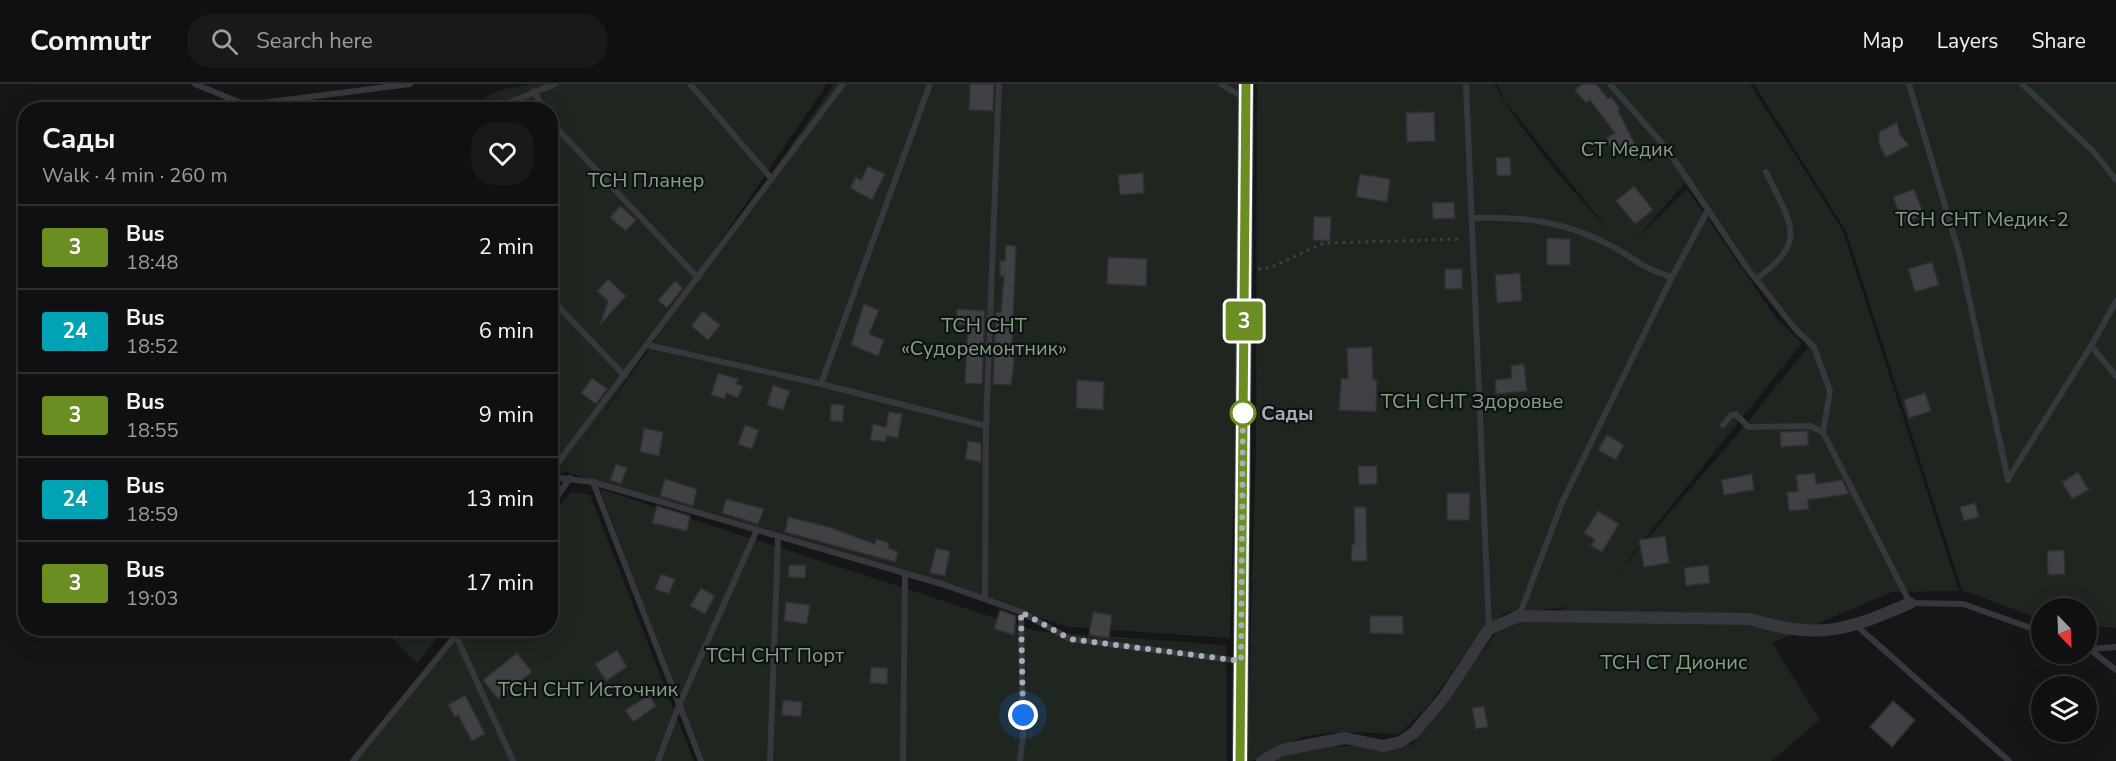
<!DOCTYPE html>
<meta charset="utf-8">
<style>
:root{--surface:#101012;--page:#19191b;--text:#f1f3f6;--muted:#9c9d9f;--line:#303032}
body{margin:0;font-family:"Nunito Sans",sans-serif;background:var(--page);color:var(--text);height:100vh;display:flex;flex-direction:column;font-size:22px;white-space:nowrap}
*{box-sizing:border-box;margin:0}
p{font-size:20px;color:var(--muted)}
.icon{flex:none;width:33px;height:33px;fill:none;stroke:currentColor;stroke-width:2;stroke-linecap:round;stroke-linejoin:round}
.map{position:relative;flex:1;overflow:hidden}
.drawer{position:absolute;left:18px;top:18px;width:540px;height:534px;display:flex;flex-direction:column;background:var(--surface);border-radius:24px;box-shadow:0 6px 24px #0002,0 0 0 2px var(--line)}
.drawer>*{flex:none}
.badge{padding:0 12px;border-radius:4px;font-size:21px;line-height:39px}
.needle{width:39px;rotate:157deg}
.tools{position:absolute;left:2031px;top:514px;display:grid;gap:12px}
.tools a{display:grid;place-items:center;width:66px;height:66px;border-radius:50%;background:var(--surface);box-shadow:0 6px 24px #0002,0 0 0 2px var(--line);font-size:30px}
.you{position:absolute;width:30px;height:30px;margin:-15px;border:4px solid #fff;border-radius:50%;background:#1a73e8;box-shadow:0 0 0 9px #1a73e833}
.map>.badge{position:absolute;translate:-50% -50%;box-shadow:0 0 0 3px #fff}
.round{display:grid;place-items:center;flex:none;width:63px;height:63px;border-radius:24px;background:var(--page)}
.head{display:flex;align-items:center;justify-content:space-between;height:102px;padding:0 24px}
h1{font-size:28px;font-weight:700;line-height:45px}
ul{padding:0;list-style:none}
li{display:flex;align-items:center;gap:18px;height:84px;padding:0 24px;border-top:2px solid var(--line)}
li div{flex:1}
li b{display:block;font-size:22px}
li em{font-style:normal}
li .badge{min-width:66px;font-weight:700;text-align:center}
header{display:flex;align-items:center;gap:36px;box-sizing:border-box;height:84px;padding:0 30px;background:var(--surface);border-bottom:2px solid var(--line)}
header strong{font-size:28px}
nav{display:flex;gap:33px;margin-inline-start:auto;font-size:21px}
.search{width:420px;height:54px;background:var(--page);display:flex;align-items:center;gap:15px;box-sizing:border-box;padding:0 21px;border-radius:24px;color:var(--muted);font-size:22px}
.map>svg:first-child{display:block}
.green{fill:#1e261f;fill-rule:evenodd}
.building{fill:#404145;stroke:#303034;stroke-width:1.5}
.lines{fill:none;stroke-linecap:round;stroke-linejoin:round}
.path{stroke:#3d3f44;stroke-width:3;stroke-dasharray:3 4.5;stroke-linecap:butt}
.lane{stroke:#37383d;stroke-width:6}
.street{stroke:#37383d;stroke-width:12}
.secondary{stroke:#45474d;stroke-width:16}
.line-casing{stroke:#fff;stroke-width:14}
.line{stroke:#6b8e23;stroke-width:9}
.walk{stroke:#a8adb8;stroke-width:6;stroke-dasharray:0 10.8}
.stop-dot{fill:#fff;stroke:#6b8e23;stroke-width:3}
.labels{text-anchor:middle;stroke-width:4.5;stroke-linejoin:round;paint-order:stroke}
.park-label{font-size:20px;fill:#7fa381;stroke:#111113}
.stop-label{font-size:20px;font-weight:bold;fill:#a8adb8;stroke:#111113;text-anchor:start}
</style>
<header>
<strong>Commutr</strong>
<div class="search"><svg class="icon" aria-label="search" viewBox="0 0 24 24"><circle cx="10" cy="10" r="6"/><path d="M15 15l6 6"/></svg>Search here</div>
<nav><a>Map</a><a>Layers</a><a>Share</a></nav>
</header>
<div class="map">
<svg width="2116" height="677" viewBox="0 0 2116 677">
<rect width="100%" height="100%" fill="#161618"/>
<!-- green -->
<g class="green">
<path d="M533,0h294l-252,371 259,-371h404l-2,308 -6,246 -160,-11 -507,-156 -12,18 -1,-379h-87l37,-20z"/>
<path d="M1257,0h237c32,55 74,102 117,149l-106,-132 -8,-17h253l93,147 116,360 -67,1 -120,51 48,77 -49,41h-500l26,-14 115,-2 84,-112 26,-12 47,-14 -64,6 -22,16 -55,77 -29,28c-27,-1 -73,-4 -98,4 -19,6 -33,23 -54,23l9,-318zM1685,99l123,164 -67,83 -127,147 188,-234 -25,-24 -90,-130 -53,52z"/>
<path d="M1754,0h362v544l-29,-2 -1,-17h-44l-1,10 -79,-29 -116,-359z"/>
<path d="M600,405l436,142 190,14 1,116h-525z"/>
<path d="M571,408l19,3 104,266h-342l108,-132 90,-1 1,-111z"/>
<path d="M384,545h60l-27,34z"/>
</g>
<!-- building -->
<g class="building">
<path d="M970,0h24l-1,27 -24,-1z"/>
<path d="M1582,0h14l12,15 3,-2 9,12 -2,2 23,45 -5,3 -12,-14 -11,6 -7,-13 9,-5 -25,-33 -4,3 -11,-13z"/>
<path d="M1434,28l1,29 -28,1 -1,-29z"/>
<path d="M1897,38l3,13 9,10 -23,12 -7,-13v-12z"/>
<path d="M1510,73l1,18 -14,1 -1,-18z"/>
<path d="M868,82l17,8 -13,26 -22,-12 6,-11 5,3z"/>
<path d="M1143,89l1,20 -24,2 -2,-20z"/>
<path d="M1360,90l30,5 -3,23 -31,-5z"/>
<path d="M1634,102l19,24 -18,14 -19,-23z"/>
<path d="M1914,105l10,26 -21,8 -10,-26z"/>
<path d="M1454,118l1,16 -22,1 -1,-16z"/>
<path d="M620,122l16,14 -10,11 -16,-13z"/>
<path d="M1314,133h17l-1,24 -17,-1z"/>
<path d="M1547,154l23,1v26h-23z"/>
<path d="M1006,161l10,1 -4,102h2v16l-3,21 -18,-1 3,-72h5l3,-36h-4v-15h5z"/>
<path d="M1108,173l39,2 -1,27 -39,-2z"/>
<path d="M1932,178l7,23 -24,7 -7,-23z"/>
<rect x="1445" y="185" width="17" height="20"/>
<path d="M1520,189l2,28 -25,2 -2,-28z"/>
<path d="M608,195l18,17 -26,29 8,-24 -11,-10z"/>
<path d="M675,197l8,7 -16,20 -9,-8z"/>
<path d="M864,220l15,6 -10,24 15,6 -6,16 -27,-11z"/>
<path d="M957,225l28,2 -3,73 -17,-1 3,-58 -12,-1z"/>
<path d="M703,227l17,14 -12,15 -17,-14z"/>
<path d="M1372,263l1,33h4l-1,32 -37,-2 2,-32 7,1 -1,-31z"/>
<path d="M1524,280l3,27 -31,3 -1,-14 17,-2 -1,-12z"/>
<path d="M718,289l20,6 -2,5 7,2 -5,12 -12,-5 -1,6 -14,-4z"/>
<path d="M592,294l15,11 -11,15 -15,-11z"/>
<path d="M1077,296l27,2 -1,28 -27,-2z"/>
<path d="M773,301l17,6 -7,19 -16,-5z"/>
<path d="M1925,309l6,18 -22,7 -5,-18z"/>
<path d="M831,320l13,1 -1,17 -13,-1z"/>
<path d="M889,328l13,2 -4,24 -11,-2 -2,6 -15,-2 3,-16 13,3z"/>
<path d="M745,341l14,5 -7,19 -14,-5z"/>
<path d="M644,344l19,4 -4,24 -19,-4z"/>
<path d="M1808,347v14l-27,2 -1,-15z"/>
<path d="M1607,351l17,10 -8,15 -18,-10z"/>
<path d="M968,357l13,2v19l-16,-3z"/>
<path d="M616,380l11,4 -6,16 -11,-4z"/>
<path d="M1358,382h19v18l-18,1z"/>
<path d="M2078,388l11,18 -17,9 -10,-17z"/>
<path d="M1815,389l1,11 26,-4 7,14 -41,6 1,9 -20,2 -2,-19 11,-1 -2,-16z"/>
<path d="M1752,390l2,16 -30,5 -3,-15z"/>
<path d="M665,395l32,10 -4,17 -33,-10z"/>
<path d="M1447,409h23l-1,27h-22z"/>
<path d="M726,415l38,10 -6,15 -36,-11z"/>
<path d="M1975,419l4,14 -15,4 -4,-14z"/>
<path d="M657,422l33,10 -3,15 -35,-8z"/>
<path d="M1354,423h12l1,54h-16l1,-17h3z"/>
<path d="M1598,427l21,13 -17,28 -11,-6 4,-6 -11,-7z"/>
<path d="M788,433l41,10 46,17 1,-5 13,4 -1,5 10,4 -3,10 -110,-30z"/>
<path d="M1665,452l4,27 -25,4 -5,-27z"/>
<path d="M936,464l14,3 -5,25 -15,-3z"/>
<path d="M2064,466l1,24 -17,1 -1,-24z"/>
<path d="M789,481h17l-1,13 -17,-1z"/>
<path d="M1708,481l2,18 -24,3 -2,-18z"/>
<path d="M661,490l14,5 -6,15 -14,-5z"/>
<path d="M701,504l14,8 -10,18 -15,-8z"/>
<path d="M786,518l24,3 -3,19 -23,-3z"/>
<path d="M1000,526l16,6 -2,19 -20,-6z"/>
<path d="M1093,528l19,3 -3,23 -20,-3z"/>
<path d="M1370,532h33v18l-33,-1z"/>
<path d="M617,566l10,17 -21,14 -11,-17z"/>
<path d="M517,569l15,19 -34,27 -15,-19z"/>
<path d="M871,583l17,1 -1,16 -17,-1z"/>
<path d="M465,611l20,39 -13,7 -14,-26 -3,2 -7,-12z"/>
<path d="M649,611l7,11 -23,16 -8,-12z"/>
<path d="M783,616l19,2 -1,15 -19,-2z"/>
<path d="M1893,617l22,19 -23,27 -22,-20z"/>
<path d="M1484,622l4,21 -12,2 -4,-21z"/>
</g>
<g class="lines">
<!-- path -->
<path class="path" d="M1258,185l11,-1 55,-25 138,-4"/>
<!-- lane -->
<g class="lane">
<path d="M195,0l51,21 164,-21"/>
<path d="M690,0l82,95"/>
<path d="M1221,0l23,14"/>
<path d="M1466,0l23,545"/>
<path d="M1610,0l57,65 80,119 49,62 18,17 16,44 -7,41 87,171 53,1 79,28"/>
<path d="M1909,0l51,172 48,224"/>
<path d="M2022,0l72,68 22,28"/>
<path d="M534,7l10,19"/>
<path d="M501,26l5,-6 49,-20"/>
<path d="M550,37l148,157"/>
<path d="M1472,134c52,-2 97,4 143,30 24,13 28,21 57,29l-109,223 -44,116"/>
<path d="M1672,193l36,-67"/>
<path d="M1756,195c54,-38 34,-56 10,-107"/>
<path d="M550,214l75,78"/>
<path d="M2116,217l-25,45 25,30"/>
<path d="M647,261l174,39 165,42"/>
<path d="M821,300l109,-300"/>
<path d="M1723,341l7,-9 6,-2 12,13 62,-1 13,6"/>
<path d="M550,389l293,-389"/>
<path d="M550,393l43,5 349,102 79,28 49,27 170,22"/>
<path d="M2008,395l83,-133"/>
<path d="M593,398l108,279"/>
<path d="M550,422l20,-28"/>
<path d="M985,515l1,-173 13,-342"/>
<path d="M1857,542l152,135"/>
<path d="M456,552l57,125"/>
<path d="M2089,565l27,21"/>
<path d="M2090,565l26,-2"/>
<path d="M353,677l109,-133"/>
<path d="M658,677l21,-56 77,-173"/>
<path d="M770,677l8,-223"/>
<path d="M903,677l2,-187"/>
<path d="M1020,677l3,-26 -2,-123"/>
</g>
<!-- street -->
<path class="street" d="M1262,677l20,-11 63,-12 38,8 17,-4 14,-9 30,-36 45,-68 30,-13 231,3c69,21 96,12 160,-16"/>
<!-- secondary -->
<path class="secondary" d="M1240,677l6,-677"/>
</g>
<g class="lines">
<defs>
<path id="line" d="M1240,677l6,-677"/>
</defs>
<!-- line casing -->
<use href="#line" class="line-casing"/>
<!-- line -->
<use href="#line" class="line"/>
<!-- walk -->
<path class="walk" d="M1023,631l-2,-103 49,27 171,22 2,-252v4"/>
</g>
<!-- markers -->
<circle class="stop-dot" cx="1243" cy="329" r="12"/>
<g class="labels">
<!-- park labels -->
<g class="park-label">
<text x="1627" y="72">СТ Медик</text>
<text x="646" y="103">ТСН Планер</text>
<text x="1982" y="142">ТСН СНТ Медик-2</text>
<text x="984" y="248">ТСН СНТ<tspan x="984" dy="23">«Судоремонтник»</tspan></text>
<text x="1472" y="324">ТСН СНТ Здоровье</text>
<text x="775" y="578">ТСН СНТ Порт</text>
<text x="1674" y="585">ТСН СТ Дионис</text>
<text x="588" y="612">ТСН СНТ Источник</text>
</g>
<!-- stop labels -->
<g class="stop-label">
<text x="1261" y="336">Сады</text>
</g>
</g>
</svg>
<div class="tools">
<a><svg class="needle" viewBox="-14 -14 28 28"><path d="M0-13l5 13h-10z" fill="#e53935"/><path d="M0 13l5-13h-10z" fill="#9c9d9f"/></svg></a>
<a><svg class="icon" aria-label="layers" viewBox="0 0 24 24"><path d="M12 4l9 5-9 5-9-5zM3 14l9 5 9-5"/></svg></a>
</div>
<div class="you" style="left:1023px;top:631px"></div>
<b class="badge" style="left:1244px;top:237px;background:#6b8e23;color:#fff">3</b>
<section class="drawer">
<div class="head"><div><h1>Сады</h1><p>Walk · 4 min · 260 m</p></div><a class="round"><svg class="icon" aria-label="heart" viewBox="0 0 24 24"><path d="M12 20l-8-8c-3-5 5-10 8-4 3-6 11-1 8 4z"/></svg></a></div>
<ul>
<li><span class="badge" style="background:#6b8e23;color:#fff">3</span><div><b>Bus</b><p>18:48</p></div><em>2 min</em></li>
<li><span class="badge" style="background:#00a3b4;color:#fff">24</span><div><b>Bus</b><p>18:52</p></div><em>6 min</em></li>
<li><span class="badge" style="background:#6b8e23;color:#fff">3</span><div><b>Bus</b><p>18:55</p></div><em>9 min</em></li>
<li><span class="badge" style="background:#00a3b4;color:#fff">24</span><div><b>Bus</b><p>18:59</p></div><em>13 min</em></li>
<li><span class="badge" style="background:#6b8e23;color:#fff">3</span><div><b>Bus</b><p>19:03</p></div><em>17 min</em></li>
</ul>
</section>
</div>
